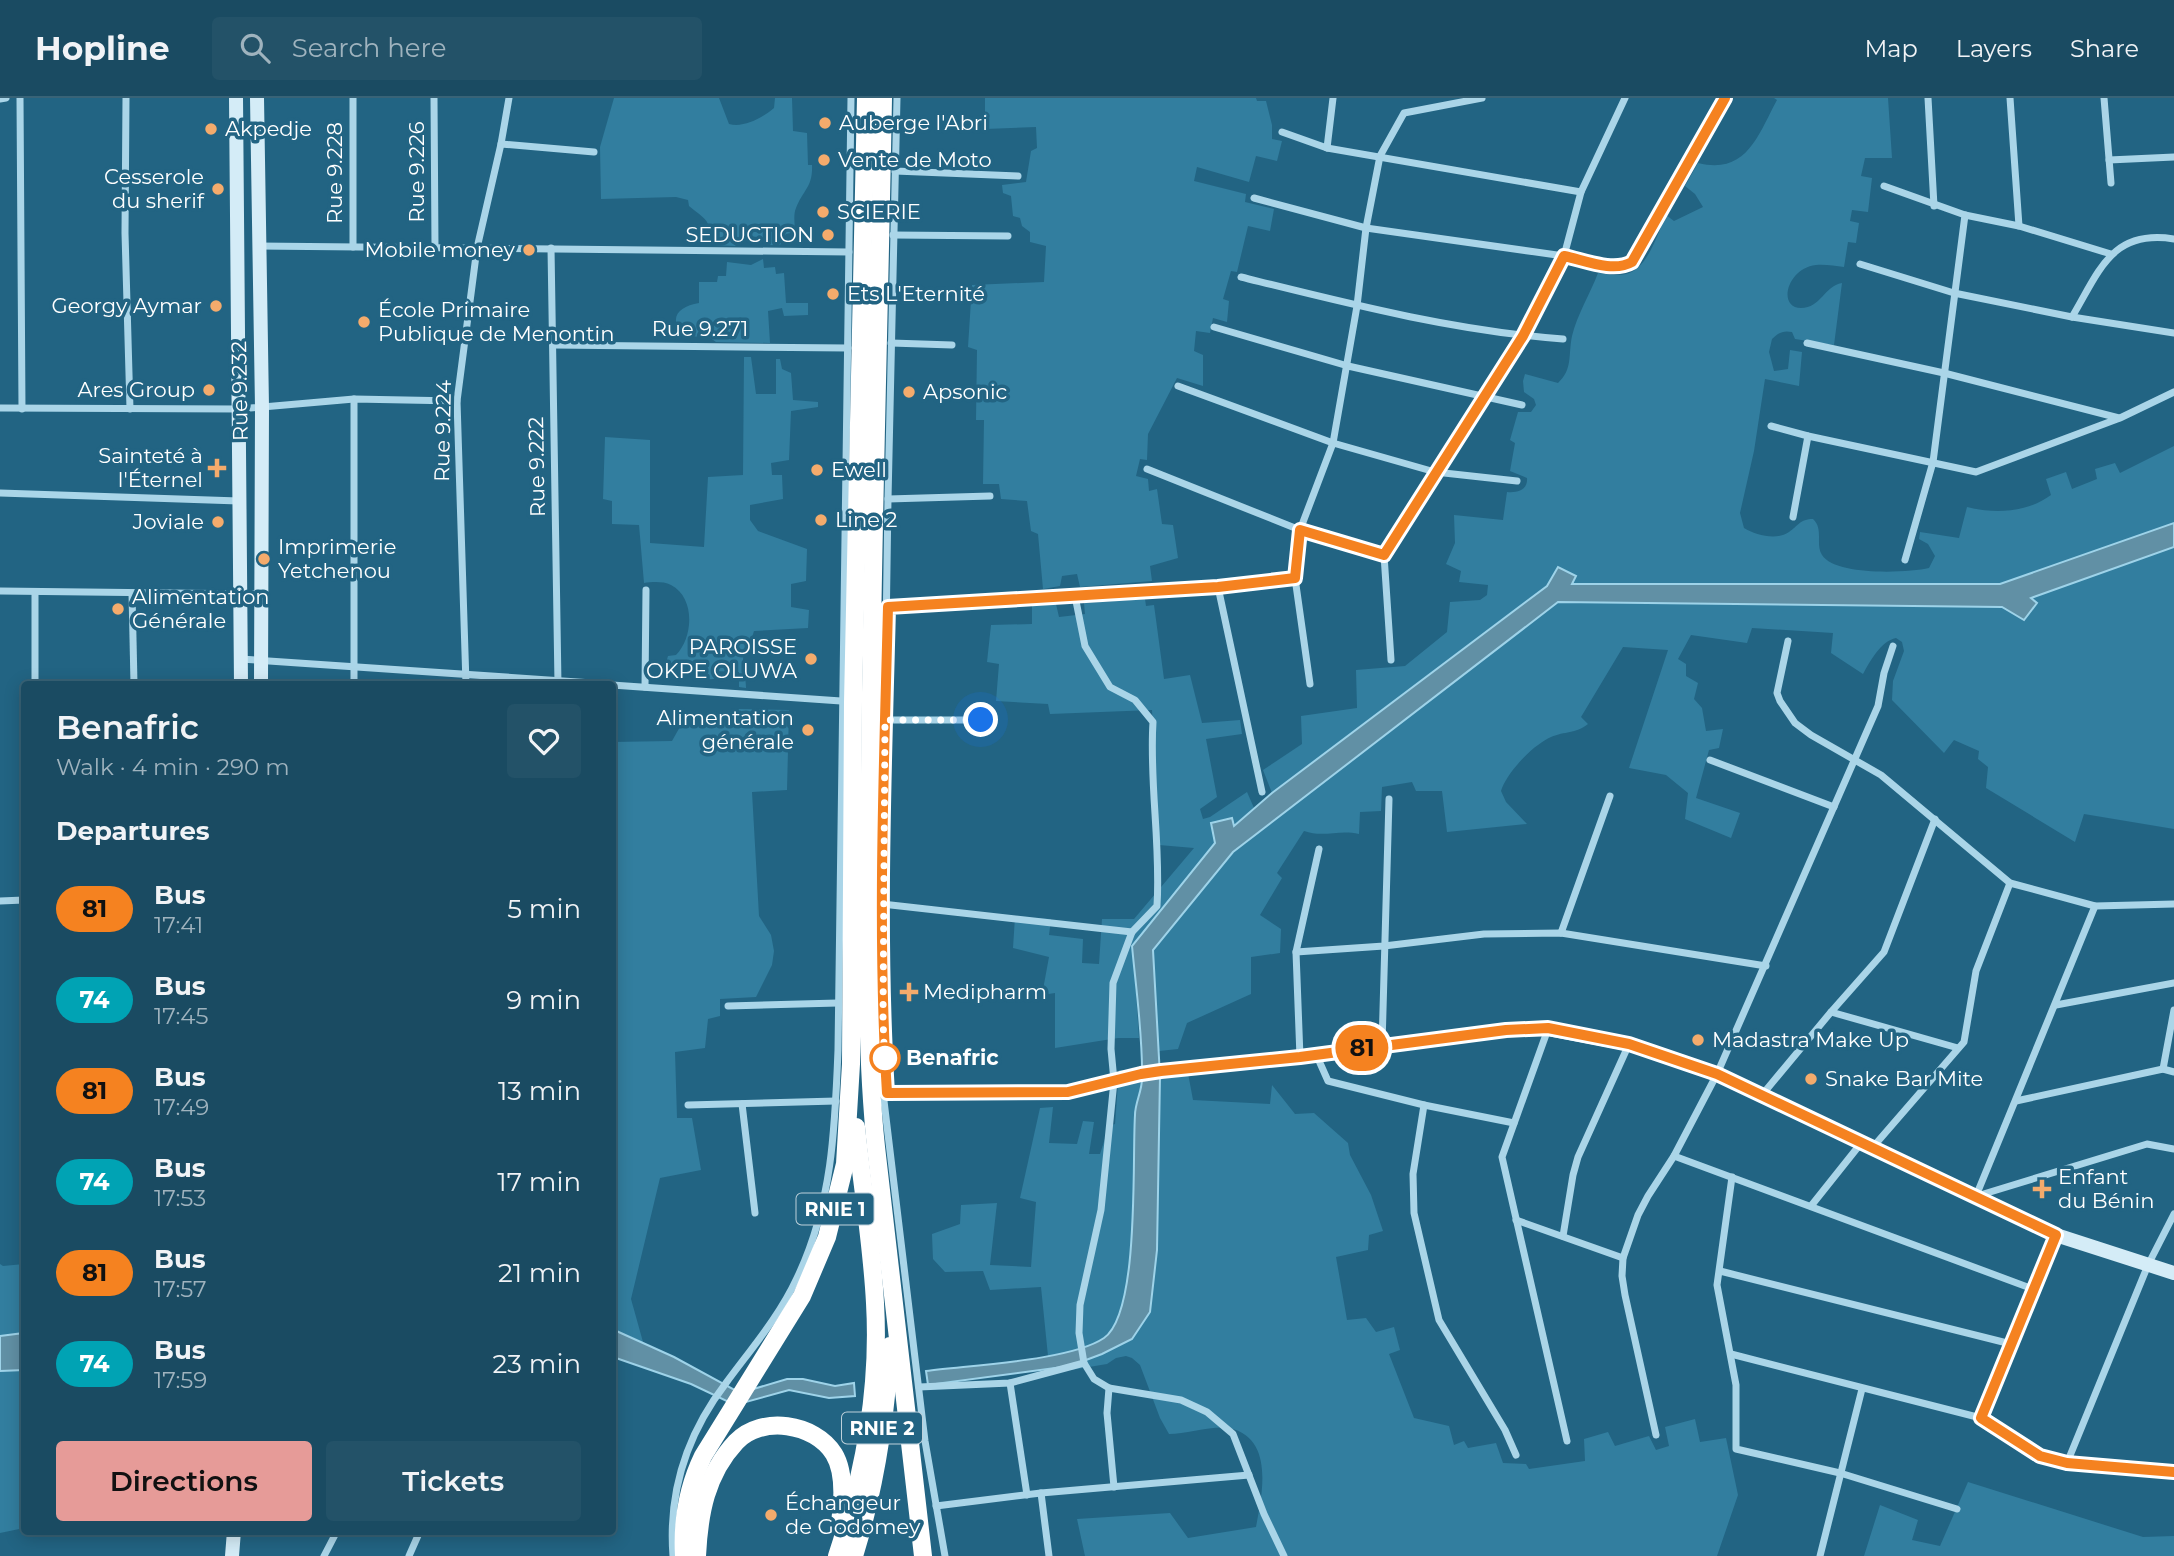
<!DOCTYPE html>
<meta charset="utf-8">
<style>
:root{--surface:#1a4b62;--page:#235268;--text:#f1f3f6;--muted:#9fb3be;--line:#386377;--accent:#e69b98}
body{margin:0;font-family:Montserrat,sans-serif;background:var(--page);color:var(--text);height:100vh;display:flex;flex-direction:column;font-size:26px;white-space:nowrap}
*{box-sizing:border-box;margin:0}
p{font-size:23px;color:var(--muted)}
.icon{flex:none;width:38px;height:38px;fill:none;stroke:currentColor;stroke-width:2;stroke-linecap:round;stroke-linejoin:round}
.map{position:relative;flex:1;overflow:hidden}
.drawer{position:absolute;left:21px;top:583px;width:595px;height:854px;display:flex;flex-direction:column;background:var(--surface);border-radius:7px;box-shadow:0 4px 18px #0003,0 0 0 2px var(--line)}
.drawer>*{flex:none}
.badge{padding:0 14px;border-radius:23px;font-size:24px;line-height:46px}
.you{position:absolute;width:35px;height:35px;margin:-18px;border:5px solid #fff;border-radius:50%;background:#1a73e8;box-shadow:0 0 0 10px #1a73e833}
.map>.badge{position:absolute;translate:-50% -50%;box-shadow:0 0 0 4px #fff}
h2{padding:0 35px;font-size:26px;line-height:63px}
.round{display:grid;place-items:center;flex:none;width:74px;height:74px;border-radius:7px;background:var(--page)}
.summary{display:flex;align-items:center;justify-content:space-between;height:119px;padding:0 35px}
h1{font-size:33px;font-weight:600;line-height:52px}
.button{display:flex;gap:14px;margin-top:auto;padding:14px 35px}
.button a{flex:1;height:80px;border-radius:7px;background:var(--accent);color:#111;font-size:28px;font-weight:600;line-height:80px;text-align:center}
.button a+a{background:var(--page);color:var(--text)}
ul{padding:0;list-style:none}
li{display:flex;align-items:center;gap:21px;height:91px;padding:0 35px}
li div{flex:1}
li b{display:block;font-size:26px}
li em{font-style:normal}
li .badge{min-width:77px;font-weight:700;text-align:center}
header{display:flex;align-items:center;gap:42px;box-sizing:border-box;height:98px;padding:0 35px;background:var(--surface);border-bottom:2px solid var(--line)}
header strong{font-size:33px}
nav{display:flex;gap:38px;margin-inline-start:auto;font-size:24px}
.search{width:490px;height:63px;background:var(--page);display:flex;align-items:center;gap:18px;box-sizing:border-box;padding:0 24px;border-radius:7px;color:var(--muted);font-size:26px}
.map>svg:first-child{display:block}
.green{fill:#327e9f}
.water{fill:#6190a5;stroke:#9ed3e9;stroke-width:2}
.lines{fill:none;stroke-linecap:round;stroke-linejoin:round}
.street{stroke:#aad5e8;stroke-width:7}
.secondary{stroke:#d4ecf7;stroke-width:14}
.highway{stroke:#fff;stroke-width:18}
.line-casing{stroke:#fff;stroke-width:16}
.line{stroke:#f58220;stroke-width:10}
.walk{stroke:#fff;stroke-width:7;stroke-dasharray:0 12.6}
.poi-dot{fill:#f4ab6c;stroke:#226483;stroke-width:2.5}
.stop-dot{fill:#fff;stroke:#f58220;stroke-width:3.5}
.labels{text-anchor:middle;stroke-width:7;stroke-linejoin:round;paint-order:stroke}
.shield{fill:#226483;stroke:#bdd0da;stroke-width:2}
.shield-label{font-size:19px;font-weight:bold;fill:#fff}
.poi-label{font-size:21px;fill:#fff;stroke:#226483;text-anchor:start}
.street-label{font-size:21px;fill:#fff;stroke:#226483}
.stop-label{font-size:21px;font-weight:bold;fill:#fff;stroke:#226483;text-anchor:start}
</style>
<header>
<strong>Hopline</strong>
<div class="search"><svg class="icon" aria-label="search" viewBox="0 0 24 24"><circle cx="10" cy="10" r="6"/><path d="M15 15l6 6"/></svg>Search here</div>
<nav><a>Map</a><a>Layers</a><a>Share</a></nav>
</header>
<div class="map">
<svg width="2174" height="1458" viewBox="0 0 2174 1458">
<rect width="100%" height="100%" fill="#226483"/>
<!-- green -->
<g class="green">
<path d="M614,0h105l10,26c15,4 33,-6 45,-16l1,-10h17l1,33 14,2 1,32h4c1,22 -9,25 -16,43 -3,7 -1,17 -1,24l-9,2 -6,11h-12l-11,-8 -8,-1 -9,4 -5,6 -23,-1c-4,-27 -2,-22 -23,-39l-1,-6 -12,-3 -75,2 -1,-52z"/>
<path d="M985,0h271l1,3h9l6,24v14l10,2 -5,20 -21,-5 -7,26 -52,-15 -3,14 52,13 -1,8 29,7 -4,22 -22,-5 -11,46 -6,-1 -8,28 6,2 -2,21 -14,-4 -3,15 -14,-2 -2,20 9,4v31l-26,-8 -29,56 -1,26 -7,-1 -4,17 12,3 1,12 8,-2 5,35 11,1 5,33 -28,8 2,15 -72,6 -3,-13 -15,2 -2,10 -17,3 -5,-55 -7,-3 -4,-30 -26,-2 -2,-15h-16l1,-64h-8l1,-70 -9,-3 4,-62 72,-3 2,-36 -16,-4v-10l-8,-6 -2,-8 -7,-2 -2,-20 -8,-3 -1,-8 24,-3 5,-31 6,-3 -1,-21 -51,2z"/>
<path d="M1774,0h114l4,60h-27l-4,18 11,2 -4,34 -16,-2 -2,11 9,2 -3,20 -8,-1 -4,25c-9,-1 -19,-3 -28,-2 -29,3 -39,43 -15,43 20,0 23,-22 41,-25l-8,62 -39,-6 -3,-7c-9,-2 -14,1 -20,7l-3,13 5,19 14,-2 2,-19 12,2 -3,34 -34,-7 -11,72 -14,62 4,15c12,7 32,13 45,4 9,-6 11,-13 24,-13 11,10 2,25 9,36 13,21 85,18 107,13l6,-12 -7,-12 -9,-5 1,-7 39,6 8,-31c27,7 60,6 84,-12l-5,-16 20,-7 6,17 25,-10 -2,-10 20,-6 5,10 54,-27v77l-174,61h-429l-13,-17 -11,19 -275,207 -9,-23 39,-26 -1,-28 56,-8 -1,-38 49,-4 42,-34 3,-30 30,-2 7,-5 1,-10 -29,-3 2,-11 -15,-7 9,-21 -1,-28 49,5 4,-28c11,1 21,-2 20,-14l-17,-7 5,-28 -5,-3 8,-28h13l5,-7 -2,-6 -10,-7 -1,-11 2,-7 33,9c15,-14 10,-28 14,-47 5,-21 18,-42 26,-63 9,1 19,3 28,1 21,-4 32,-41 40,-59l8,6 29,-14 -8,-13 -10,-8 13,-23c49,12 60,-28 79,-63z"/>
<path d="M763,161l1,9 11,-1 1,7 8,-1 2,30h22v12l-24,1 -2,-8 -14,3 2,32 -54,-1 -7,-5 -25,-1c-17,-18 -5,-30 15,-33v-21h18l1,-6h8l1,-14 24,3z"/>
<path d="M744,259h7l5,37h20v-35h4l2,10 9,4 2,27 25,2v5l-27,4 -2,49 -18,3 1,12h10l1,24 -33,6v15l8,11 49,18 -1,32 -15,3v23l18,3 -1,18 -54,3c-3,11 -7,13 -10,21 -3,10 2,25 2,36l-7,-1v-15l-24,-1 -1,8 -18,1 -1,-16 -29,-1 2,-7 8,-1c17,-17 20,-57 -5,-70 -8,-4 -19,-3 -27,-2l-5,-58 -27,-1v-23l-9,-2 2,-62 45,3v103l54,4 4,-70 35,-2z"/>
<path d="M2174,449v282l-90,-15 -9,28 -89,-54 2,-21 -10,-8 1,-8 -25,-11 -10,13 -52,-53 1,-19 11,-30 -2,-9 -6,-4c-15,3 -26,23 -33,36l-32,-21 2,-20 -81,-5 -5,15 -56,-8 -13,24 8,5v12l12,7 -4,16 8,9 4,23 17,-2 -4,19 -10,2 -13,48 44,15 -9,25 -46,-19 3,-26 -22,-18 -37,-7 39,-118 -45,-3 -42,70 7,7c-13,10 -23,7 -37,13 -18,8 -44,35 -50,54l5,11 21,22 -80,8 -5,-41h-26l-4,-9 -30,5 -1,24 -21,1 -1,22c-20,-5 -35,4 -55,-3l-27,42 5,5 -22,37 21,14 -1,24 -29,4v37l-64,29 -9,26 -19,2 -6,-101 80,-98 325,-250 444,5 22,13 6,-22z"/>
<path d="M1145,501l1,7 8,-1 10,74 26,-4 12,48 38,-3 2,14 -36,5 11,58 -17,12 3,10 7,-2 37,-25 7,16 -39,34 -82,104 6,92h-21l-63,10v-55l-13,2 7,-38 -36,-9 2,-31 36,2 -2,16 34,4 -1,24 17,1 3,-45h32l60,-71 -35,-3 -7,-135 -102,4 -2,-10 -52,-3 3,-37 -12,-2 4,-37 41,-1v-18l24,-2 3,13 26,-3 -1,-11z"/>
<path d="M737,611l52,1 -2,80 -35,2 7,124 12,19 3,16 -2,14 -16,32 -36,2v17l-12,3 -3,29 -30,4 2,66h15l9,52 -41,8 -29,121 12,43 -30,-13 -1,-587 60,-1 9,-16 50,-3z"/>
<path d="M1187,970l6,32 77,4 2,-19 23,29 19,-1 34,30 2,12 21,40 12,36 -14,4 -1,15 -32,7 11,63 19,-2 10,14 18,-5 6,23 -11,4 25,64 35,8 5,19 10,-4 4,7 28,-5 7,20 23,1 3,5 56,-8 -1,-22 24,-7 7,14 34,-10 7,14 13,-4 -4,-19 30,-8 5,23 26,-4 12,57 -21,61h-632l-8,-37 93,-6 18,25 68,-11c6,-32 19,-89 -27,-99 -15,-3 -43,6 -60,6l-9,-16 -20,-53 -8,-7 -6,-2 -10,2 -9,6 -36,6 -1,-4 32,-12 30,-15 18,-27 7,-62 3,-174z"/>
<path d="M1119,972h7l3,15 13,-4c-2,10 -6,21 -7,32 -5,46 8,198 -31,225 -15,11 -39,16 -56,18l-7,-69 -51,3 -7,-19 -38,1 -12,-13 -1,-25 28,-10 1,-19 36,-2 -7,62 41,2 5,-65 -16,-4 20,-90 13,-1 -4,36 28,1 6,-23 11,1 -5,32h11l9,-28 6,-2z"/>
<path d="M0,1166l3,2 21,-2v69l-24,3z"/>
<path d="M24,1272v158l-24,5v-162z"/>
<path d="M1968,1384l175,55 31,-1v20h-310l16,-51 38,15 -6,20 28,6z"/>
</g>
<!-- water -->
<g class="water">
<path d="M2174,425v24l-143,51 6,5 -13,17 -22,-13 -444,-5 -325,250 -80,98 7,126 -3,174 -7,62 -18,27 -30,15 -32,12 -142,19 -2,-14c44,-6 144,-10 178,-33 36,-25 28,-178 31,-223 0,-12 7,-24 7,-36 1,-43 -6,-90 -10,-133l83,-103 -4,-20 21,-5 2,8 38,-33 275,-207 11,-19 18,9 -4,8h428z"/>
<path d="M612,1231l62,28 66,36 47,-14h16l32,7 19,-3 1,13 -26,2 -40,-8 -54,15 -44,-21 -78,-27z"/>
<path d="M24,1235v37l-24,1v-35z"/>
</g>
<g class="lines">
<!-- street -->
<g class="street">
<path d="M20,0l2,311"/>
<path d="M126,0l-1,135 5,176"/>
<path d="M434,0l1,148"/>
<path d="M897,0l-9,401 -6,405 1,116 4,73 -3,8 41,340 20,115"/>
<path d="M1928,0l6,108"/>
<path d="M2010,0l9,128"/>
<path d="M2104,0l7,85"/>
<path d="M0,1l6,-1"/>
<path d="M1282,34l45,16 254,44"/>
<path d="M501,46l93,8"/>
<path d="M1327,50l6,-50"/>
<path d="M2109,62l65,-3"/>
<path d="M895,73l123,5"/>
<path d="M1884,88l81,29 54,11 92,28"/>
<path d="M1254,100l112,30 198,28 49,11h11l8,-5 5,-6 88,-158"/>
<path d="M893,137l115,1"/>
<path d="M258,148l591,6"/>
<path d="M353,149v-149"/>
<path d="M551,150l7,436"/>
<path d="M1860,166l94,29 118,24 102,16"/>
<path d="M1241,179c105,26 213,54 322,62"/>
<path d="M2072,219c27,-45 39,-88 102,-78"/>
<path d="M1214,229l134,39 174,39"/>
<path d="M891,245l61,2"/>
<path d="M1807,245l137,30 175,45"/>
<path d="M553,247l295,3"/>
<path d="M1178,288l155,57 102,29 82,9"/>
<path d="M0,310l239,1 115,-10 103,2"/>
<path d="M1771,328l37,10 168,36 144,-54 54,-26"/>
<path d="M1147,371l153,61 84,25"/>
<path d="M0,395l239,8"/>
<path d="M888,401l102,-3"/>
<path d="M1793,419l15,-81"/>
<path d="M1905,462l28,-98 32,-247"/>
<path d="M1218,489l44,205"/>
<path d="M0,493l262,3"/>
<path d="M35,494v92"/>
<path d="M132,495l2,91"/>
<path d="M1075,498l10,50 25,41 25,13 18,22c-4,61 8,122 4,184l-25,26 -19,51 -2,66 3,32 -13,129 -21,95 -1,28 5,30 10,16 15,9 72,12 26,12 26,22 31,80 20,42"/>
<path d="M888,509l330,-20 77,-9"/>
<path d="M1788,543l-11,52 3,8 15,22 16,12 70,40 129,108 85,23 79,-2"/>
<path d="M241,561l366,25"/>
<path d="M1391,562l-7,-105 139,-219 41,-80 17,-64 44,-94"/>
<path d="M354,586v-285"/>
<path d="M466,586l-9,-283 20,-153 24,-104 8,-46"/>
<path d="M1310,586l-15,-106 5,-48 33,-87 24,-137 9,-78 14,-72 24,-43 78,-15"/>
<path d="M612,587l229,16"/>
<path d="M645,589l1,-97"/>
<path d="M885,622h96"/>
<path d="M1710,662l124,47"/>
<path d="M0,803l24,-1"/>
<path d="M882,806l250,28"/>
<path d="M1561,835l49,-137"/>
<path d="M1296,854l88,-6 100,-12 77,-1 205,33"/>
<path d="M2056,907l118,-22"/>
<path d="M728,908l110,-3"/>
<path d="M1831,914l127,36"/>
<path d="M1548,931l-46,128 65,284"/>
<path d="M1382,947l7,-246"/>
<path d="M1316,956l12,27 96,24 90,18"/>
<path d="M1300,959l-4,-105 23,-103"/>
<path d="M2163,971l11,-59"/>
<path d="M887,995l181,-1 73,-18 20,-3"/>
<path d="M1762,997l69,-83 53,-60 51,-133"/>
<path d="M2016,1003l147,-32 11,3"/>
<path d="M742,1006l13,109"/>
<path d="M688,1007l148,-4"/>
<path d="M1424,1007l-11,69 1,39 25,107 66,110 11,25"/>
<path d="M1873,1049l91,-105 12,-71 34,-88"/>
<path d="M1674,1058l359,133"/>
<path d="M1732,1079l-15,108 19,100v64l104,24 117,36"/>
<path d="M1976,1098l119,-290"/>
<path d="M1977,1098l170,-52 27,5"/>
<path d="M1811,1108l51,-64"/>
<path d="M1516,1122l107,38"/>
<path d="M1563,1138l10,-61 5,-18 51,-113"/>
<path d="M1720,1173l291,73"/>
<path d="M1731,1256l250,64 59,38 27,7 107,9"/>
<path d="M1010,1285l17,112"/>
<path d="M919,1289l91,-4 74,-20"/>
<path d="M1109,1290l-2,25 7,74"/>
<path d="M1981,1320l75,-183"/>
<path d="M1656,1337l-31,-140 -3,-19 1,-18 15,-43 10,-19 26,-40 43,-82 161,-368 6,-33 9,-27"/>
<path d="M2067,1365l81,-198 26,-51"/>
<path d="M1041,1395l8,63"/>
<path d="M936,1408l105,-13 208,-18"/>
<path d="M324,1458l13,-25"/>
<path d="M409,1458l11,-25"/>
<path d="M673,1458c-5,-64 14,-122 53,-173 25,-34 53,-66 71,-105 35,-73 38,-149 41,-228l13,-952"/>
<path d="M1820,1458l42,-167"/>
</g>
<!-- secondary -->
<g class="secondary">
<path d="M236,0l5,586"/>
<path d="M257,0l5,309 -1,277"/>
<path d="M1161,973l139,-14 206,-27 42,-1 81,15 88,30 339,161 118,38"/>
<path d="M232,1458l2,-25"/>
</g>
<!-- highway -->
<g class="highway">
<path d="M883,0c-4,226 -11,452 -13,678 0,124 -7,248 6,371l47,409"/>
<path d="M684,1458c-2,-35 4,-69 19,-100l99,-160 25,-59 18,-73 6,-100 2,-362 13,-604"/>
<path d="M697,1458c2,-42 9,-82 39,-114 25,-27 79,-19 98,12 11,18 9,47 6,68"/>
<path d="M837,1458c27,-81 43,-167 38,-253 -3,-59 -13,-117 -19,-176"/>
<path d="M854,1458c21,-68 32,-139 36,-210"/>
</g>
</g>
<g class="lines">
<defs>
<path id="line" d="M1725,0l-93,164c-19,11 -48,-2 -68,-6l-41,80 -139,219 -84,-25 -5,48 -77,9 -330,20c-4,162 -11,324 -1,486l181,-1 73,-18 20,-3 139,-14 206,-27 42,-2 81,16 88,30 339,161 -75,183 59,38 27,7 107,9"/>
</defs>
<!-- line casing -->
<use href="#line" class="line-casing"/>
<!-- line -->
<use href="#line" class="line"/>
<!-- walk -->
<path class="walk" d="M885,960v11l-2,-49 2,-300h96"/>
</g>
<!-- markers -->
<g class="poi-dot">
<circle cx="825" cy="25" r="7"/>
<circle cx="211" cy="31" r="7"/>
<circle cx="824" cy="62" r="7"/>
<circle cx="218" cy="91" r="7"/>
<circle cx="823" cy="114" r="7"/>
<circle cx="828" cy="137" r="7"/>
<circle cx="529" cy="152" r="7"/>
<circle cx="833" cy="196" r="7"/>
<circle cx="216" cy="208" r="7"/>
<circle cx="364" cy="224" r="7"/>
<circle cx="209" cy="292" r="7"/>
<circle cx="909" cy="294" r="7"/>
<path d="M213.5 359.5h7v7h7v7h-7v7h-7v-7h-7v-7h7z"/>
<circle cx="817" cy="372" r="7"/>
<circle cx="821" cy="422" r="7"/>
<circle cx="218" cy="424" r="7"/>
<circle cx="264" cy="461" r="7"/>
<circle cx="118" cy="511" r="7"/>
<circle cx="811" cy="561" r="7"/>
<circle cx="808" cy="632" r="7"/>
<path d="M905.5 883.5h7v7h7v7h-7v7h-7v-7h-7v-7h7z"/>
<circle cx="1698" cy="942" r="7"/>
<circle cx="1811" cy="981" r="7"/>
<path d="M2038.5 1080.5h7v7h7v7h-7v7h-7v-7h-7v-7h7z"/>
<circle cx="771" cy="1417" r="7"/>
</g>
<circle class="stop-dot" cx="885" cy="960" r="14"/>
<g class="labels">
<!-- shield labels -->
<g class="shield">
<rect x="796.5" y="1095.5" width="77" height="31" rx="5"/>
<rect x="842" y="1314.5" width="80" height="31" rx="5"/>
</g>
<g class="shield-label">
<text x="835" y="1118">RNIE 1</text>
<text x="882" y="1337">RNIE 2</text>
</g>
<!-- poi labels -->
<g class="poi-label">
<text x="839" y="32">Auberge l'Abri</text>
<text x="225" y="38">Akpedje</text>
<text x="838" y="69">Vente de Moto</text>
<text x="204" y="86" text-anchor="end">Cesserole<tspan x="204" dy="24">du sherif</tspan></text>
<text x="837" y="121">SCIERIE</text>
<text x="814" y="144" text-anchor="end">SEDUCTION</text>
<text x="515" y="159" text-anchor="end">Mobile money</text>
<text x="847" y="203">Ets L'Eternité</text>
<text x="202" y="215" text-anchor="end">Georgy Aymar</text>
<text x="378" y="219">École Primaire<tspan x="378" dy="24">Publique de Menontin</tspan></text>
<text x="195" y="299" text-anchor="end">Ares Group</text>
<text x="923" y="301">Apsonic</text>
<text x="203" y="365" text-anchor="end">Sainteté à<tspan x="203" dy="24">l'Éternel</tspan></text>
<text x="831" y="379">Ewell</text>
<text x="835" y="429">Line 2</text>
<text x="204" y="431" text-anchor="end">Joviale</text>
<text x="278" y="456">Imprimerie<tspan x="278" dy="24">Yetchenou</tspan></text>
<text x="132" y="506">Alimentation<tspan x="132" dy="24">Générale</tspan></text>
<text x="797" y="556" text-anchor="end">PAROISSE<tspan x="797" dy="24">OKPE OLUWA</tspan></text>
<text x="794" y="627" text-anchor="end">Alimentation<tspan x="794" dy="24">générale</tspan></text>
<text x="923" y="901">Medipharm</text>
<text x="1712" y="949">Madastra Make Up</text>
<text x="1825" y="988">Snake Bar Mite</text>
<text x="2058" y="1086">Enfant<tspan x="2058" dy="24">du Bénin</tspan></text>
<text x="785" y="1412">Échangeur<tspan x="785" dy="24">de Godomey</tspan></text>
</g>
<!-- street labels -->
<g class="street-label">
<text transform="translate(417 74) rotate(-90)" y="7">Rue 9.226</text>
<text transform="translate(335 75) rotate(-90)" y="7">Rue 9.228</text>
<text x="700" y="238">Rue 9.271</text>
<text transform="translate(240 293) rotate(-91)" y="7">Rue 9.232</text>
<text transform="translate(443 333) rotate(-89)" y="7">Rue 9.224</text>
<text transform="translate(537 369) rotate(-91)" y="7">Rue 9.222</text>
</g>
<!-- stop labels -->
<g class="stop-label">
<text x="906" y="967">Benafric</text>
</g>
</g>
</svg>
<div class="you" style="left:981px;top:622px"></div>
<b class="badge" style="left:1362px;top:950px;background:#f58220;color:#111">81</b>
<section class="drawer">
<div class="summary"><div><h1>Benafric</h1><p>Walk · 4 min · 290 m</p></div><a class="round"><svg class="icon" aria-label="heart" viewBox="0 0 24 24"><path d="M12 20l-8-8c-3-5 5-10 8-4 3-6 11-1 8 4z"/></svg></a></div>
<h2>Departures</h2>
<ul>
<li><span class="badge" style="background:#f58220;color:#111">81</span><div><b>Bus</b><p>17:41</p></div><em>5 min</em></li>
<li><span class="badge" style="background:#00a3b4;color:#fff">74</span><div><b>Bus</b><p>17:45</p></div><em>9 min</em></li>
<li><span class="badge" style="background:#f58220;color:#111">81</span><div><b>Bus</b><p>17:49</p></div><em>13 min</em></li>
<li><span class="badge" style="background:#00a3b4;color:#fff">74</span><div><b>Bus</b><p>17:53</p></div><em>17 min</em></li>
<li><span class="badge" style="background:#f58220;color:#111">81</span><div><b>Bus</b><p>17:57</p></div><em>21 min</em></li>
<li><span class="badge" style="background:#00a3b4;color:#fff">74</span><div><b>Bus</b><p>17:59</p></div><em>23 min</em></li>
</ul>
<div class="button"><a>Directions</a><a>Tickets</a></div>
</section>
</div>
